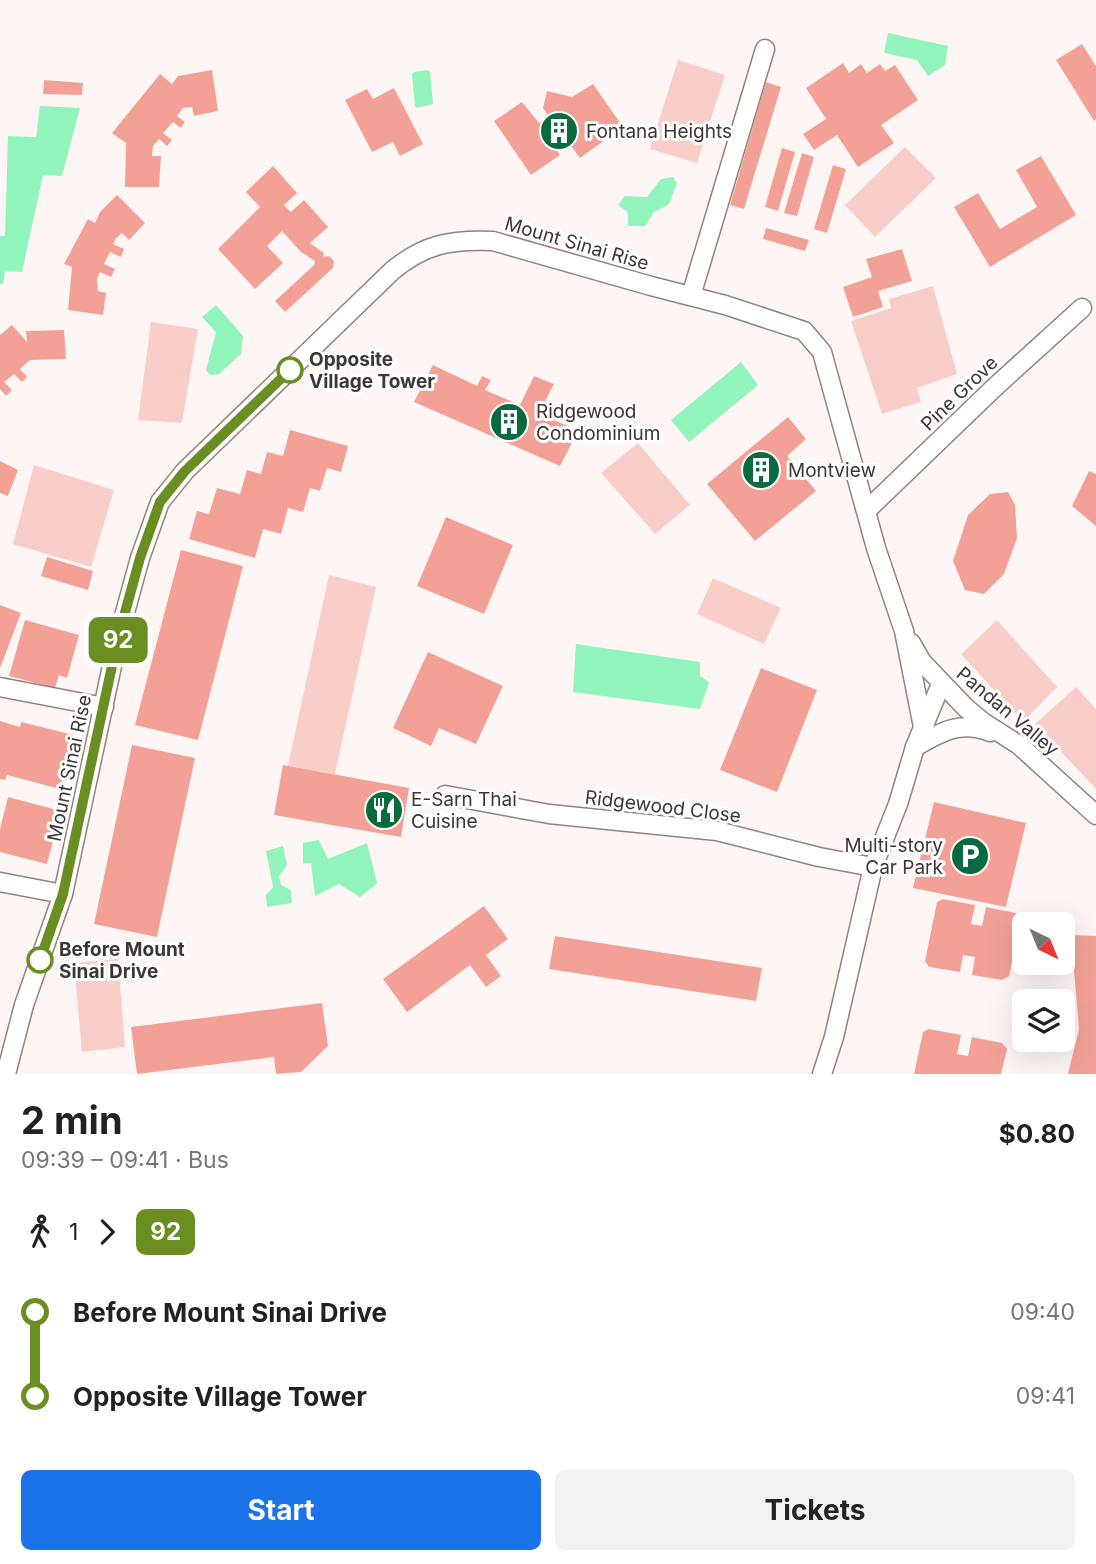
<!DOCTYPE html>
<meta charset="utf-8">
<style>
:root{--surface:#fff;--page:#f2f2f2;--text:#222;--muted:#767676;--accent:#1a73e8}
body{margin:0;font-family:Inter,sans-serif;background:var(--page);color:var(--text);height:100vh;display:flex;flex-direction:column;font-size:26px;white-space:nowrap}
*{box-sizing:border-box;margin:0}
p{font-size:23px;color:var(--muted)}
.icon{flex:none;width:38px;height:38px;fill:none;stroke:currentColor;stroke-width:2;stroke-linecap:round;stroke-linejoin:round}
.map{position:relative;height:1074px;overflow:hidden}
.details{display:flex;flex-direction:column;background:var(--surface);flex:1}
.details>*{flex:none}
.badge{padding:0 14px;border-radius:10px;font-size:24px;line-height:46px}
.needle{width:46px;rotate:137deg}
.controls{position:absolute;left:1012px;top:912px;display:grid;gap:14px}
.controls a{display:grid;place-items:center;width:63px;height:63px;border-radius:10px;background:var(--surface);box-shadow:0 7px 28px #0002;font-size:35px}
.map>.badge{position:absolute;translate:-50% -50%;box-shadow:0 0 0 4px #fff}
.legs{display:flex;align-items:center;gap:10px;height:77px;padding:0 21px;font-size:23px}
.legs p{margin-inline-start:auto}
.head{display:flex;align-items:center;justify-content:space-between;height:119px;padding:0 21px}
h1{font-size:38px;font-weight:700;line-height:52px}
.button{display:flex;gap:14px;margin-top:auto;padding:14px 21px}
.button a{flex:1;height:80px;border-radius:10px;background:var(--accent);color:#fff;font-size:28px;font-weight:700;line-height:80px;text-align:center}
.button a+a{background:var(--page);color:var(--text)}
ul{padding:0 21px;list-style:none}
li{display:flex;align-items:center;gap:24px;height:84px;font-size:26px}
li i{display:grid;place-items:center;width:10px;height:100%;margin:0 9px;background:currentColor}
li i::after{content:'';width:18px;height:18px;margin:-9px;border:5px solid;border-radius:50%;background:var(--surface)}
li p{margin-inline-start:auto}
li:first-child i{background:linear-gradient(#0000 50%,currentColor 0)}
li:last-child i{background:linear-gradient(currentColor 50%,#0000 0)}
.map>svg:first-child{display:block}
.green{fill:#facec8}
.water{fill:#91f4ba}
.building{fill:#f3a197}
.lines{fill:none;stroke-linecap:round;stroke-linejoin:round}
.minor-casing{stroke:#94827f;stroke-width:21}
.minor{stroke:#fff;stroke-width:18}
.line-1-casing{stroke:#fff;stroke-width:16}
.line-1{stroke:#6b8e23;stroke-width:10}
.stop-1-dot{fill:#fff;stroke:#6b8e23;stroke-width:3.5}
.labels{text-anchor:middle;stroke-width:6;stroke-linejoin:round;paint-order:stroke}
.poi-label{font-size:19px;fill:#3e3635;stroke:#fff;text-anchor:start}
.street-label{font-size:19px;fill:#3e3635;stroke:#fff}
.stop-label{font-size:19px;font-weight:bold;fill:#3e3635;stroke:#fff;text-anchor:start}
</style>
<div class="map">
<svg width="1096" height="1074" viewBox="0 0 1096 1074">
<rect width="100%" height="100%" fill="#fef6f5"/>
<!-- green -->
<g class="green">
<path d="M678,60l47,15 -28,88 -47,-14z"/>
<path d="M905,147l31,31 -61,59 -30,-32z"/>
<path d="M933,286l24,88 -40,14 4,14 -39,12 -31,-93 40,-13 -2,-9z"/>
<path d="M151,322l47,7 -16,94 -44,-3z"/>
<path d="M638,443l52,62 -35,29 -54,-61z"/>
<path d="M34,465l80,25 -23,77 -78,-23z"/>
<path d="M329,575l47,12 -41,187 -47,-8z"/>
<path d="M713,578l68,30 -17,36 -67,-30z"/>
<path d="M997,620l60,67 -34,35 -62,-68z"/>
<path d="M1076,687l20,22v80l-61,-65z"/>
<path d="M118,959l7,88 -43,5 -8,-89z"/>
</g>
<!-- water -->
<g class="water">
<path d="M888,33l60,13 -3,19 -17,11 -11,-16 -33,-7z"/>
<path d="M428,70l2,2 3,32 -16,4 -2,-2 -3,-32 2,-2z"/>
<path d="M40,106l40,2 -18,68 -19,-1 -21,97 -17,-1 -2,13h-3v-48h5l3,-100 28,1z"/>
<path d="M673,177l4,6 -8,21 -15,8 -9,14h-17v-14l-10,-7 7,-9 22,1 14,-18z"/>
<path d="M216,305l27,31 -2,18 -22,20 -9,1 -4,-5 10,-38 -14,-15z"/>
<path d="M741,362l17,23 -69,57 -18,-22z"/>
<path d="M576,644l124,18v14l9,6 -9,27 -127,-17z"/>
<path d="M319,840l9,19 39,-16 10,40 -17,14 -21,-13 -24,12 -4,-33h-8v-20z"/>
<path d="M283,846l4,19 -8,11 2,9 10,5 1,13 -25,4 -1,-12 7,-8 -7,-36z"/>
</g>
<!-- building -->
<g class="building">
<path d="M1082,44l14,22v53l-2,2 -38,-61z"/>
<path d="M843,63l6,10 12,-9 6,9 13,-9 5,7 10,-6 23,35 -37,25 13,18 -36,24 -21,-32 -23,15 -11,-16 23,-15 -20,-31z"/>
<path d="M212,70l6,41 -24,5 -2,-9 -9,1 -6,8 8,6 -4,6 -8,-6 -10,11 9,7 -5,6 -8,-7 -6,7 -1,10h9l-2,31h-34l1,-44 -14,-10 48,-59 12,10 6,-8z"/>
<path d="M44,80l39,3 -1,12 -39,-1z"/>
<path d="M766,82l15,5 -37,122 -14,-4z"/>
<path d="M593,84l30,43 -43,31 -17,-23 -11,7 8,13 -29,20 -37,-54 28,-19 17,21 10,-6 -6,-9 4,-17 25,6z"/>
<path d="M394,88l29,56 -23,12 -7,-14 -21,10 -27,-52 22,-11 6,10z"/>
<path d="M782,148l13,4 -17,59 -13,-4z"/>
<path d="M802,153l12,4 -17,59 -13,-3z"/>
<path d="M1041,156l35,59 -86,52 -36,-60 24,-14 22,36 37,-22 -21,-37z"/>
<path d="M833,165l13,4 -19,64 -13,-4z"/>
<path d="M273,166l24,27 -13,12 7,7 13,-12 24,27 -18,16 14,10 -1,4 6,-1 5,5 -1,7 -48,44 -10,-11 39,-36 1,-4 -14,-9 -19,-21 -15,15 16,17 -28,26 -37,-40 42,-42 -14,-15z"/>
<path d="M117,195l28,28 -16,17 -7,-7 -6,5 -3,6 11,5 -3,8 -11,-5 -6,12 11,5 -4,8 -11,-5 -3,7 1,12 8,2 -3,22 -35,-5 4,-43 -8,-3 24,-45 7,4 5,-11z"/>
<path d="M766,228l43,12 -4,11 -42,-12z"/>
<path d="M902,249l10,32 -34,10 5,16 -30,10 -10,-30 29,-10 -6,-18z"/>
<path d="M12,325l15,17 -1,-11 38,-1 2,29 -36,1 -10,9 7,8 -5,5 -8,-8 -10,8 8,8 -6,6 -6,-7v-54z"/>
<path d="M433,365l44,21 5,-10 9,4 -6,10 35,15 14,-29 20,8 -15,29 39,18 -18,35 -146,-64z"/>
<path d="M788,417l18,22 -19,17 29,35 -61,50 -48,-57z"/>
<path d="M290,430l58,16 -7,26 -14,-4 -7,23 -10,-3 -7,24 -15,-4 -7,26 -18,-5 -8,29 -66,-19 8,-28 12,3 8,-26 23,6 7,-24 14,4 6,-22 16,4z"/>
<path d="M0,461l18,9 -10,26 -8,-3z"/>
<path d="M1089,471l7,3v52l-24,-20z"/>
<path d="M1008,492l7,13 2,33 -13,36 -20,20 -19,-4 -12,-29 15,-46 22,-21z"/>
<path d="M446,517l67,28 -29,69 -67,-28z"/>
<path d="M181,550l62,16 -45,174 -63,-15z"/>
<path d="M47,557l46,14 -5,19 -47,-14z"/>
<path d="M0,605l21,8 -21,55z"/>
<path d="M25,620l54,15 -12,43 -8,-3 -4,13 -46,-12z"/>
<path d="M428,652l75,34 -27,58 -37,-16 -8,18 -38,-18z"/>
<path d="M761,668l56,22 -40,102 -57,-22z"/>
<path d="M0,721l20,6 1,-5 53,13 -14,54 -53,-14 -2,5 -5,-1z"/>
<path d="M132,745l63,13 -38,179 -63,-13z"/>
<path d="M283,765l126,23 -8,49 -127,-22z"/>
<path d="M8,797l53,14 -14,53 -47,-12v-23z"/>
<path d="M934,802l92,21 -20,84 -93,-19z"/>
<path d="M943,899l32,6 -4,19 11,2 4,-19 30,6 5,6 -12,57 -7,4 -30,-5 3,-18 -12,-2 -3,17 -31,-5 -4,-6 12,-59z"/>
<path d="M484,906l24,33 -22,16 15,21 -15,11 -16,-22 -63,47 -24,-33z"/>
<path d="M1071,935l25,1v138h-28l11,-45z"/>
<path d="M555,936l207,32 -6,33 -207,-32z"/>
<path d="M322,1003l6,43 -27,26 -25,2 -2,-17 -137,17 -6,-47z"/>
<path d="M929,1029l32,6 -4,19 11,2 4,-19 30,6 5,6 -6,25h-87l9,-42z"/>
</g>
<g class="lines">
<defs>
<g id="minor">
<path d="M691,296l74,-247"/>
<path d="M867,510l129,-124 86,-78"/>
<path d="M911,643l11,19 44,46 17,14 36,23 77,70"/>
<path d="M0,687l104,20"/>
<path d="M915,747c26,-15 45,-27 75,-15"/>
<path d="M445,795l104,19 168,17 102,26 54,10"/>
<path d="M0,882l63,12"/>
<path d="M6,1074l18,-69 39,-111 55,-256 22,-80 20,-56 25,-31 207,-200c32,-27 60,-32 101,-30l158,45 74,19 79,26 18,21 54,196 28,83 19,96"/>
<path d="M822,1074l12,-37 39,-170 25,-63 17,-57 26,-63"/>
</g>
</defs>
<!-- minor casing -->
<use href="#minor" class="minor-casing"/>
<!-- minor -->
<use href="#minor" class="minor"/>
</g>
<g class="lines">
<defs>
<path id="line-1" d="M40,960l23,-66 55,-256 22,-80 20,-56 25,-31 105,-101"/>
</defs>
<!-- line-1 casing -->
<use href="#line-1" class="line-1-casing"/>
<!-- line-1 -->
<use href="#line-1" class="line-1"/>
</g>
<!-- icons -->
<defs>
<symbol id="building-disc" viewBox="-11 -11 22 22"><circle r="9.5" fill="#086b40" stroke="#fff"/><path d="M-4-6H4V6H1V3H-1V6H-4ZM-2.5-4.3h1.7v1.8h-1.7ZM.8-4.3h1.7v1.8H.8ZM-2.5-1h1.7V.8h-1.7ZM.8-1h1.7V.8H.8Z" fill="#fff"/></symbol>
<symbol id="restaurant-disc" viewBox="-11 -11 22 22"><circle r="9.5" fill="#086b40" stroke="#fff"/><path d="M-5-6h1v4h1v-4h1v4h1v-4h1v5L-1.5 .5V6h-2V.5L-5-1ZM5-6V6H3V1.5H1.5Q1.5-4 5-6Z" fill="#fff"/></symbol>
<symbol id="parking-disc" viewBox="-11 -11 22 22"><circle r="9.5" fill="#086b40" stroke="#fff"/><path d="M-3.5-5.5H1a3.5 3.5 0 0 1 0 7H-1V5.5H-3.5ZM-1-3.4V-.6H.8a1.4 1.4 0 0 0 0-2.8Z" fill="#fff"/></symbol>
</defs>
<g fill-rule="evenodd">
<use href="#building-disc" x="537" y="109" width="44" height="44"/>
<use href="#building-disc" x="487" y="400" width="44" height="44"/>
<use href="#building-disc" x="739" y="448" width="44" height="44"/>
<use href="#restaurant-disc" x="362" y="788" width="44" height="44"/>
<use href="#parking-disc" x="948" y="834" width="44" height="44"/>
</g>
<!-- markers -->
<g class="stop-1-dot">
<circle cx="290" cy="370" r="12"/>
<circle cx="40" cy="960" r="12"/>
</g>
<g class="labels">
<!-- poi labels -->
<g class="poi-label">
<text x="586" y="138">Fontana Heights</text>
<text x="536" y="418">Ridgewood<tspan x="536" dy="22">Condominium</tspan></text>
<text x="788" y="477">Montview</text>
<text x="411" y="806">E-Sarn Thai<tspan x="411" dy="22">Cuisine</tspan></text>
<text x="943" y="852" text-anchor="end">Multi-story<tspan x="943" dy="22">Car Park</tspan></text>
</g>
<!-- street labels -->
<g class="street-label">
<text transform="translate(577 243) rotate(16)" y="7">Mount Sinai Rise</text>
<text transform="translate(959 393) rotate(-44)" y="7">Pine Grove</text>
<text transform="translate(1008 711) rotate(40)" y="7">Pandan Valley</text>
<text transform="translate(69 768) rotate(-78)" y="7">Mount Sinai Rise</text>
<text transform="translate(663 806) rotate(7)" y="7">Ridgewood Close</text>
</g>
<!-- stop labels -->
<g class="stop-label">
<text x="309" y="366">Opposite<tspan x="309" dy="22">Village Tower</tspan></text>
<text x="59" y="956">Before Mount<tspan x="59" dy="22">Sinai Drive</tspan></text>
</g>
</g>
</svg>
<div class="controls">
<a><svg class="needle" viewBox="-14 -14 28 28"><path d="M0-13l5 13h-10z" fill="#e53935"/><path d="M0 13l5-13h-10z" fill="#767676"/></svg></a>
<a><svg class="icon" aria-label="layers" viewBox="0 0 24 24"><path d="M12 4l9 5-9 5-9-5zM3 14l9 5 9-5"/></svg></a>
</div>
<b class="badge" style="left:118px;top:640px;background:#6b8e23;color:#fff">92</b>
</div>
<section class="details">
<div class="head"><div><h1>2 min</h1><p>09:39 – 09:41 · Bus</p></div><b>$0.80</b></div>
<div class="legs"><svg class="icon" aria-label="walk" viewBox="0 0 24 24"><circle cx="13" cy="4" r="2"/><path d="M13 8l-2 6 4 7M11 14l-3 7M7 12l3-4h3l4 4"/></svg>1<svg class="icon" aria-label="forward" viewBox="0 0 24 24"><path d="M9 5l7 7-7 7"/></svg><b class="badge" style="background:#6b8e23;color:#fff">92</b></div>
<ul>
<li><i style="color:#6b8e23"></i><b>Before Mount Sinai Drive</b><p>09:40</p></li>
<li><i style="color:#6b8e23"></i><b>Opposite Village Tower</b><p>09:41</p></li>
</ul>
<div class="button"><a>Start</a><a>Tickets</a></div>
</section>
